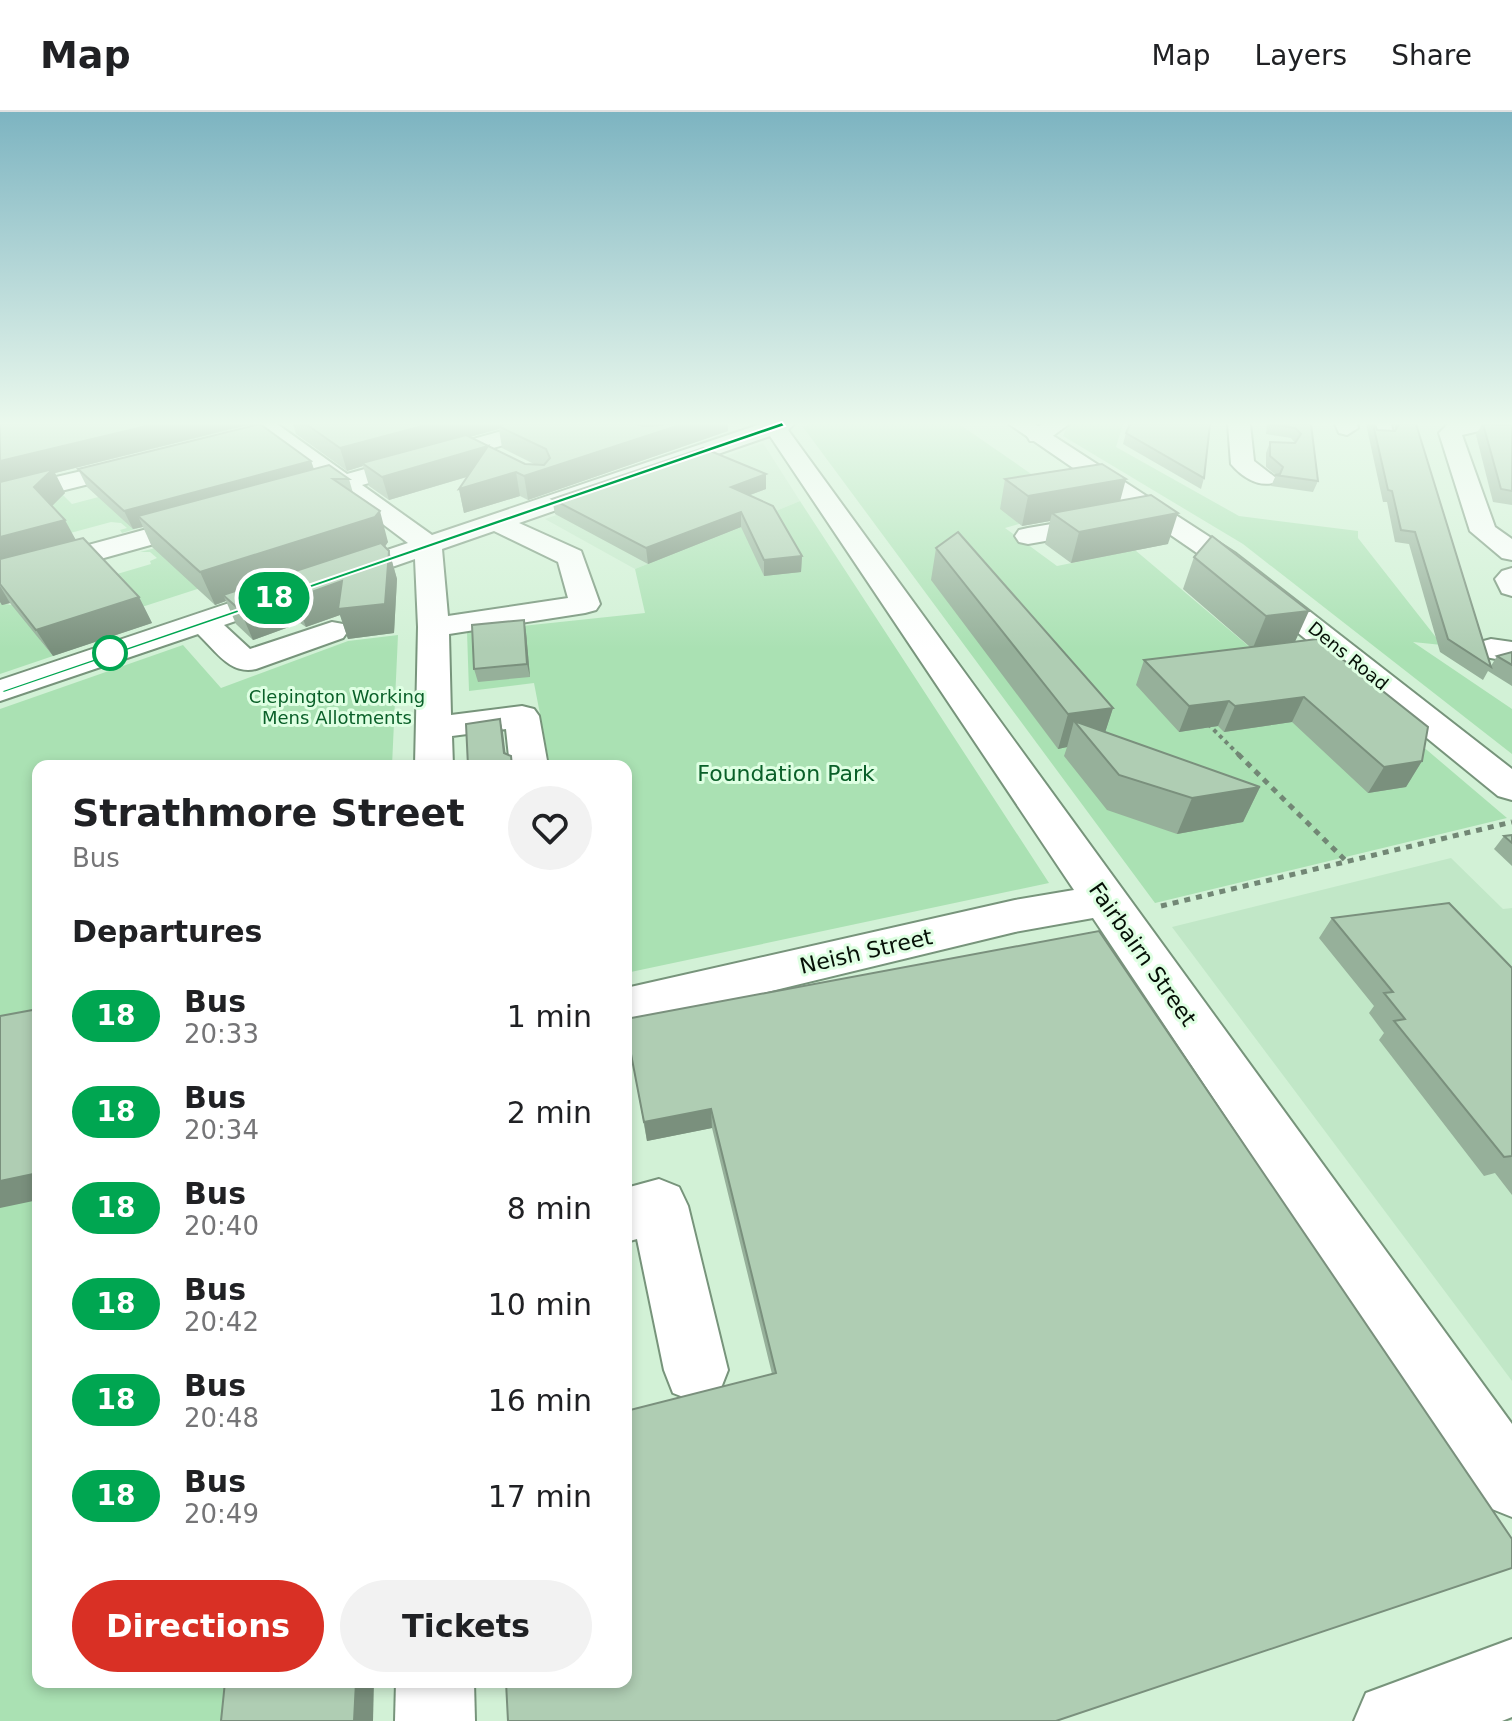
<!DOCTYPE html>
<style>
:root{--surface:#fff;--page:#f2f2f2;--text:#202124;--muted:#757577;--line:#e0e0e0;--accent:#d93025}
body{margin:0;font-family:"DejaVu Sans",sans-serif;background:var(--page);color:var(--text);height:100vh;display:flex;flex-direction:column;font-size:30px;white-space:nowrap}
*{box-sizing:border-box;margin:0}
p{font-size:26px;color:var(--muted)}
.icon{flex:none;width:44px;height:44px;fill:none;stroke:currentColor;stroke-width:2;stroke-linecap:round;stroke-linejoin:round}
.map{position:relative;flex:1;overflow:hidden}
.drawer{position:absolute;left:32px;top:648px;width:600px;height:928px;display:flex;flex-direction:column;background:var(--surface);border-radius:16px;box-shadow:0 4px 12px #0003}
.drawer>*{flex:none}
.badge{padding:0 16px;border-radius:26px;font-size:28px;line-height:52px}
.map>.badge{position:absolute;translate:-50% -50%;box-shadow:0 0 0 4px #fff}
h2{padding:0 40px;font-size:30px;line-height:72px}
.round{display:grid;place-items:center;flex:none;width:84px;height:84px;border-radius:42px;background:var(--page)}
.headline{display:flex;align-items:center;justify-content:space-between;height:136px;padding:0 40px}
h1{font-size:38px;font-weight:600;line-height:60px}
.action{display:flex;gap:16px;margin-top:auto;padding:16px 40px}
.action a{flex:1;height:92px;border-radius:48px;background:var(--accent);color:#fff;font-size:32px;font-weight:600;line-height:92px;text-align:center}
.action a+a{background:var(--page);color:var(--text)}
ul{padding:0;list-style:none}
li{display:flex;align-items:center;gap:24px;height:96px;padding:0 40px}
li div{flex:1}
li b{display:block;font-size:30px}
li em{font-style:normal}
li .badge{min-width:88px;font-weight:700;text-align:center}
header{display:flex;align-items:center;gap:48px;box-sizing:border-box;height:112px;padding:0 40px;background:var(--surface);border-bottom:2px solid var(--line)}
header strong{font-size:38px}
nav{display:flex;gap:44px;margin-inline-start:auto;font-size:28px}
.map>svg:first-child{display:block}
.built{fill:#c1e7c7}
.green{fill:#aae1b3}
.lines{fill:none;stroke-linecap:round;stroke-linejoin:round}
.minor-casing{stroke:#77947b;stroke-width:4}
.major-casing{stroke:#77947b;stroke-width:4}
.path-far1{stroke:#728775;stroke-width:4;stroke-dasharray:4 4;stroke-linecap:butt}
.path{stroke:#728775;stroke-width:5;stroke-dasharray:6 6;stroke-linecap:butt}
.minor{fill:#fff;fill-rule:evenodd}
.major{fill:#fff;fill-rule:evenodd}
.wall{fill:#96b09a;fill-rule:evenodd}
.shaded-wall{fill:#7a907d}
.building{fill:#afcdb3;stroke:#7a907d;stroke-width:2}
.line{fill:#00a651;stroke:#fff;stroke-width:2}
.stop-dot{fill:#fff;stroke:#00a651;stroke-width:4}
.labels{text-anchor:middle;stroke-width:6;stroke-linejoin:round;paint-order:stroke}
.far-street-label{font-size:18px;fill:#061007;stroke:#dfffe3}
.far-park-label{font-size:18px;fill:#0a6029;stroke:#dfffe3}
.park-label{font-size:22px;fill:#0a6029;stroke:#dfffe3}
.street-label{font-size:22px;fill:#061007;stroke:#dfffe3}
</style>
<header>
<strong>Map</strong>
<nav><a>Map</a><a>Layers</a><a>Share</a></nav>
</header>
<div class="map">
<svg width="1512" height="1609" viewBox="0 0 1512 1609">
<rect width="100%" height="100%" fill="#d2f1d6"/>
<!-- built -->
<g class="built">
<path d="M763,331l37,58 -165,68 -90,-50z"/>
<path d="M1451,746l52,51 9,-1v473l-340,-454z"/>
</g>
<!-- green -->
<g class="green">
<path d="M810,312h149l107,74 -47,26 -14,4 52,38 78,-16 117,99 76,17 179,152 -352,85 -352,-476z"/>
<path d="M1068,312h55l-7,23 123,69 119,15v7l84,107 -29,-3 99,67v45l-269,-210 -180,-108z"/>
<path d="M62,382l10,10 34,-9 33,33 -17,5 -2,-3 7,-2 -6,-5 -10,-1 -111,30v-43z"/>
<path d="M800,389l249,382 -423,90v-207h-76l-16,-83 -65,8 -2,-59 178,-19 -10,-44z"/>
<path d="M345,429l-305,99 13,16 -53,18v-71l12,2 139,-41 -1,-3 7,-3 -7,-6h-10l23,-6z"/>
<path d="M398,523l-6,131h-354v245l-38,19v-321l183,-64 38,43 127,-47z"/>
<path d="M38,902v668h335l-1,39h-372v-687z"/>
</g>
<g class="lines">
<defs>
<g id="minor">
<path d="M252,312h25l70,50 180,-50h36l-3,5 -198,56 70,50 329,-111h33l-6,6 724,994v93l-25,-10 -394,-589 -78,14 -389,94v-38l389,-88 59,-10 -304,-454 -251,87 62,28 19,53 -4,6 -11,3 -136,21 2,81 71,-9 12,3 5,7 9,50h-38l-4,-37 -54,7 1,30h-38l3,-139 -3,-68 -191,66 26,24 82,-27 11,2 5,7 -5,7 -87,31c-26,6 -40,-18 -58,-35l-198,67v-21l408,-137 -69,-52 -48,14 -9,-3 -4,-5 4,-5 42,-12zM494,419l64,31 10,36 -120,18 -6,-67z"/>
<path d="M1042,312h27l-23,17h-16l-3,-5z"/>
<path d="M1228,312h22l4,37 22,17 -3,5c-16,4 -32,-7 -42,-19z"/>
<path d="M1335,312h22l1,4 -11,7 -8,-2z"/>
<path d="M1369,312h22l2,9 -3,5h-16z"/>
<path d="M1448,312h64v11l-33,-4 -17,4 33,92 17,12v21l-10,-2 -32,-27 -31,-98z"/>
<path d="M142,345l8,2 4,5 -4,5 -150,37v-16z"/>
<path d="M206,401l9,2 4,6 -4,6 -215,60v-18z"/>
<path d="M1105,403l9,2 4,6 -4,6 -86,15 -9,-2 -4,-6 4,-6 9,-2z"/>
<path d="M1512,456v28l-10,-3 -7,-14 7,-8z"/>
<path d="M1491,527l21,3v20l-32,-6 -5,-7 5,-7z"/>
<path d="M659,1067l20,8 9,19 40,164 -9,23 -23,9 -23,-9 -9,-23 -27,-131 -11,3v-54z"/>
<path d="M1512,1527v78l-10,4h-148l12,-28z"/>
<path d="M396,1570h78l1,39h-80z"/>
</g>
<path id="major" d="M1009,312h26l201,130 276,215v31l-14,-4 -282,-230z"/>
</defs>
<!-- minor casing -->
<use href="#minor" class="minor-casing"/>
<!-- major casing -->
<use href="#major" class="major-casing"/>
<!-- path-far1 -->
<path class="path-far1" d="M1208,612l32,32"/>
<!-- path -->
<g class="path">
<path d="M1238,642l108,107"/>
<path d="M1161,794l351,-84"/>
</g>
<!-- minor -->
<use href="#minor" class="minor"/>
<!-- major -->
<use href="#major" class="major"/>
</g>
<!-- wall -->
<g class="wall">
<path d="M0,312l250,1 -195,48 10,20 -13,13 24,34 63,57 13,26 -99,33 -43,-53 -8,2 -2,-3z"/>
<path d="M293,312h344l6,2h5l-7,-2h87v7l-200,69 -8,-4 -56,17 -5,-24 8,-12 -78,23 -20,-14 -6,-20 -16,5 -51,-37zM499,317l3,19 32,16h-9l-55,-27z"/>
<path d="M1267,312h44l7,57 -5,11 -42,-6 5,-11 -10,-8v-14l4,-11 25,1 -4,-5 -25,-4z"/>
<path d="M1366,312h9l2,6 18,1 -1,-7h22l75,242 6,-10 15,-4v34l-24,-15 -5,9 -43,-28 -31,-108 -14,-2 -8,-40h-4z"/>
<path d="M1482,312l30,1v80l-19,-3 -17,-67z"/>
<path d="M1126,321l78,45 -3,11 -78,-45z"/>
<path d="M311,349l3,8 35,10 4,14 35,49 -3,4 4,5 8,28 -3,54 -46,6 -8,-24 -34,12 -6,-4 -47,17 -17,-16 -10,-23 -11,4 -63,-58 -9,-20 -10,2 -46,-42 -9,-18z"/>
<path d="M1005,367l115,22 48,43 -97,19 -26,-19 5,-23 -28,5 -22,-17z"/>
<path d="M766,377l-16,6 52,61 -1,16 -37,4 -23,-49 -93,37 -93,-50 -3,-15z"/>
<path d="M1212,424l83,106 127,119 -16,26 -38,6 -76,-71 -68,10 -6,-6 -39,6 -43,-47 8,-25 106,-13 -67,-58 11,-32z"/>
<path d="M936,436l177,160 -8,24 155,55 -17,35 -66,12 -70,-24 -43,-54 3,-9 -9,2 -127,-169z"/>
<path d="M526,520l4,45 -52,5 -4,-13z"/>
<path d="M1512,723v31l-18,-17 10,-13z"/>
<path d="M1332,806l180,50v227l-17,-22 -11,3 -105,-136 5,-7 -15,-20 5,-7 -55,-68z"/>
<path d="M628,927l884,500 -740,-165 -60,-246 -65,13z"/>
</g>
<!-- shaded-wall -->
<g class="shaded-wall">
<path d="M155,312h95l-195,49 10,20 -18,18 -47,-24v-26z"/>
<path d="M430,312h85l-17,2 1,3 -133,36 -4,-2 1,3 -16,5 -7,-23z"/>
<path d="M683,312h45v7l-200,69 -4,-24z"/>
<path d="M488,334l5,23 -104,31 -7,-23z"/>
<path d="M311,349l6,18 -179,37 5,11 -10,2 -9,-18z"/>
<path d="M516,360l4,24 -56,17 -5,-24z"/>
<path d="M766,362v15l-35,13v-15z"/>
<path d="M1126,367l-8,30 -66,4 -2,8 -28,5 6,-30z"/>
<path d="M380,399l8,31 -4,6 -161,47 3,6 -11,4 -15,-33z"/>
<path d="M741,400v15l-93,37 -2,-16z"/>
<path d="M1178,401l-10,31 -97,19 8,-31z"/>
<path d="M65,408l13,24 -78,22v-29z"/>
<path d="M389,439l8,28 -3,54 -46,6 -8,-24 -34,12 -11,-29z"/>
<path d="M802,444l-1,16 -37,4v-16z"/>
<path d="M0,474l10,17 -8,2 -2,-3z"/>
<path d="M289,482l11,29 -47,17 -13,-30z"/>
<path d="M139,485l13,26 -99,33 -17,-26z"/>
<path d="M1309,499l-15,33 -42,6 14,-34z"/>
<path d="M524,508l2,12 4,45 -3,-13z"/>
<path d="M1304,585l-12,25 -68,10 11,-26z"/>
<path d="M1229,589l-11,25 -39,6 10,-26z"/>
<path d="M1113,596l-11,34 -28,-21 -7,26 -9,2 10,-35z"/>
<path d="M500,607l3,13 4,34 -3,-13z"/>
<path d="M1422,649l-16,26 -38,6 16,-26z"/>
<path d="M1260,675l-17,35 -66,12 15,-36z"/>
<path d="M711,997l1,19 -65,13 -3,-19z"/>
<path d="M38,1061v27l-38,8v-27z"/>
<path d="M356,1570h18l-1,39h-19z"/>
</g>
<!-- building -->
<g class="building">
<path d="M0,312h155l-155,37z"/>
<path d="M260,312l51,37 -187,50 -46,-42z"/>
<path d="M306,312h124l-90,24z"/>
<path d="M504,312h133l6,2 20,-1v-1h20l-159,52 -8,-4 -57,17 29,-43 -106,31 -20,-14 104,-28 59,29 19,1 6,-7 -4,-9 -48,-23z"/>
<path d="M1130,312h80l-6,54 -78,-45z"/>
<path d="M1272,312h39l7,57 -43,-6 5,-1 3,-7 -13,-11v-14l25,1 6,-9 -6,-6z"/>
<path d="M1373,312h2l2,6 18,1 4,-7h17l75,243 -43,-28 -33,-107 -14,-2 -9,-39 -4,-1z"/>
<path d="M1483,312l29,1v66l-11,-2z"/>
<path d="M703,336l63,26 -35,13 42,19 29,50 -38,4 -23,-48 -95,36 -94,-49z"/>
<path d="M1102,352l24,15 -98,17 -23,-17z"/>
<path d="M329,353l20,14h-16l47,32 -5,6 -175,55 -62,-56z"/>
<path d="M53,357l-19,18 31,33 -65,17v-55z"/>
<path d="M1151,383l27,18 -99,19 -27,-19z"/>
<path d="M958,420l155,176 -45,6 -132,-166z"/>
<path d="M1212,424l97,75 -43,5 -72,-59z"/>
<path d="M83,426l56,59 -103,33 -36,-46v-25z"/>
<path d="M381,431l8,8 -4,53 -47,5 4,-28 -47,17 -6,-4 -49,16 -17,-15z"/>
<path d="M524,508l3,44 -53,5 -2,-44z"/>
<path d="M1317,527l111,88 -6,34 -38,6 -80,-70 -69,9 -6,-5 -40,5 -45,-46z"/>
<path d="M1512,540v13l-15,-9z"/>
<path d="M500,607l4,34 7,3 1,10h-44l-2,-42z"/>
<path d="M1074,609l186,66 -68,11 -73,-23z"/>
<path d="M1512,723v8l-8,-7z"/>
<path d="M1449,791l63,65v188l-8,1 -110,-136 11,-2 -21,-26 9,-1 -61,-74z"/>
<path d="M1099,819l413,608v29l-456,153h-548l-2,-39h120v-271l150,-38 -65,-264 -67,13 -18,-94v-9z"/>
<path d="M38,897v164l-38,8v-165z"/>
<path d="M225,1570h131l-2,39h-133z"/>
</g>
<!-- sky -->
<linearGradient id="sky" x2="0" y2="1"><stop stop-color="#7db4c1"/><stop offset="0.58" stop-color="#ebf9ed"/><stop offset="1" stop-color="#ebf9ed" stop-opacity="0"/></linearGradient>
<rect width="1512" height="537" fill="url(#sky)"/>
<!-- line -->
<path class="line" d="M782,310l3,4 -781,267 -4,-2z"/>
<!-- markers -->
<circle class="stop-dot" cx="110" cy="541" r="16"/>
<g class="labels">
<!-- far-street labels -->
<g class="far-street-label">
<text transform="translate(1348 544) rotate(39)" y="6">Dens Road</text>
</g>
<!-- far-park labels -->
<g class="far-park-label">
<text x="337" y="591">Clepington Working<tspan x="337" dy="21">Mens Allotments</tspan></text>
</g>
<!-- park labels -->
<g class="park-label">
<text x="786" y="669">Foundation Park</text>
</g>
<!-- street labels -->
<g class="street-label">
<text transform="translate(866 839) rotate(-13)" y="8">Neish Street</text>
<text transform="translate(1143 842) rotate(55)" y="8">Fairbairn Street</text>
</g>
</g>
</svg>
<b class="badge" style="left:274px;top:486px;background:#00a651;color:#fff">18</b>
<section class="drawer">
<div class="headline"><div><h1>Strathmore Street</h1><p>Bus</p></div><a class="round"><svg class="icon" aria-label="heart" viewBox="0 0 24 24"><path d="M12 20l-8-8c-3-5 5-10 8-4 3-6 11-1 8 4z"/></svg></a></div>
<h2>Departures</h2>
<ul>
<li><span class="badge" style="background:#00a651;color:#fff">18</span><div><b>Bus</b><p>20:33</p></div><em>1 min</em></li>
<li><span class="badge" style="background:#00a651;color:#fff">18</span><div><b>Bus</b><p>20:34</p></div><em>2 min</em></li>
<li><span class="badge" style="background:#00a651;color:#fff">18</span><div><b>Bus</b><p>20:40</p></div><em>8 min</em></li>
<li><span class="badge" style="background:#00a651;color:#fff">18</span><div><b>Bus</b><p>20:42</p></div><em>10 min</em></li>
<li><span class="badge" style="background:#00a651;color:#fff">18</span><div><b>Bus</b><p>20:48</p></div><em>16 min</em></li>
<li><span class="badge" style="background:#00a651;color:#fff">18</span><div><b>Bus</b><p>20:49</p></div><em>17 min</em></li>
</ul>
<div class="action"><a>Directions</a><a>Tickets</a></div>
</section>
</div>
